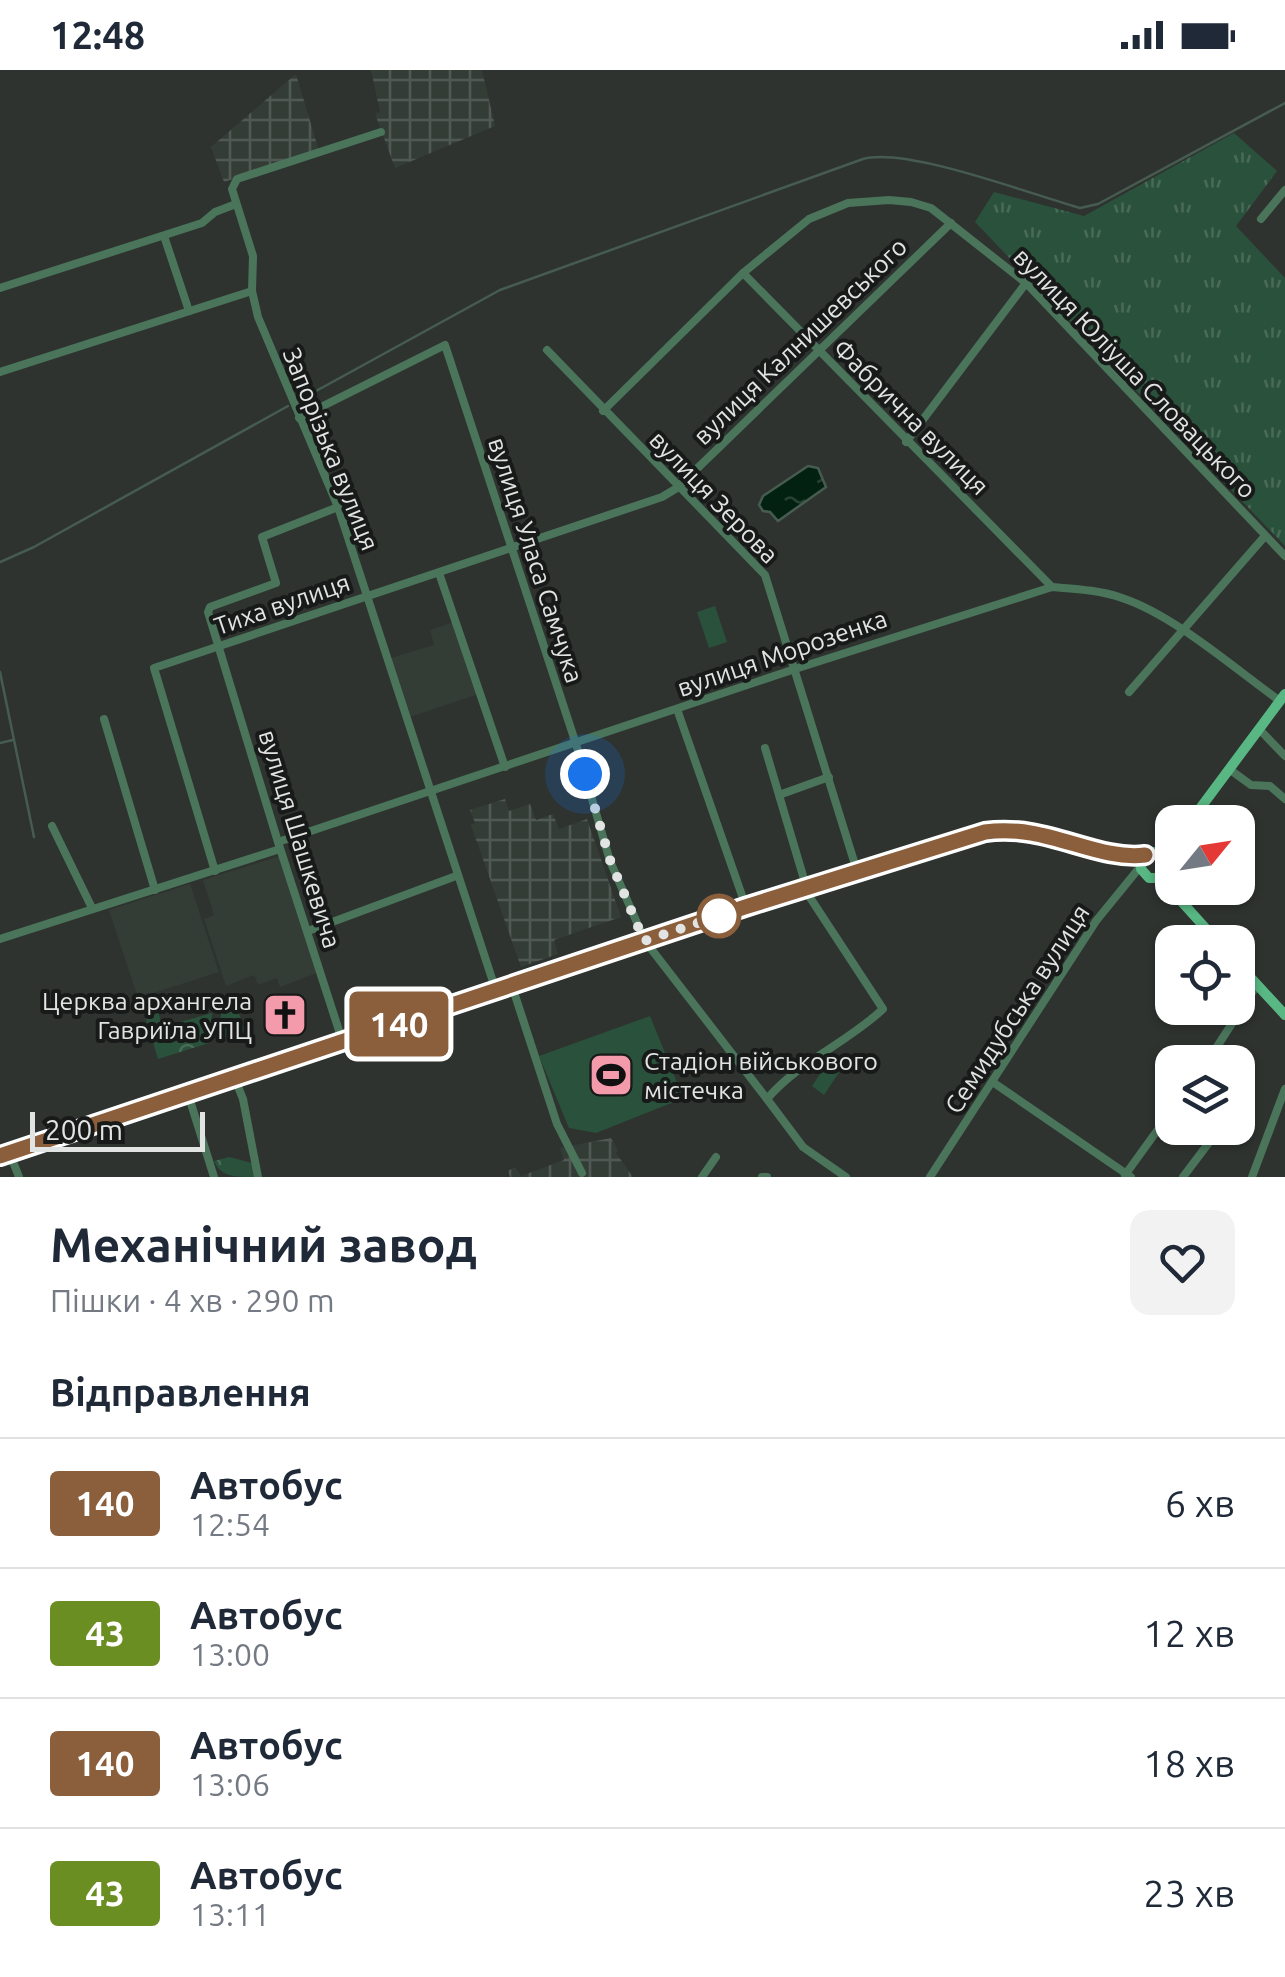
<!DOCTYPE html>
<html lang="uk">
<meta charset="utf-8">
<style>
:root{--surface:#fff;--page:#f2f2f3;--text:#1f2937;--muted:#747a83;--line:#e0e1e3}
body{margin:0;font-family:Ubuntu,sans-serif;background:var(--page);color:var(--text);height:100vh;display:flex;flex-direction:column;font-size:38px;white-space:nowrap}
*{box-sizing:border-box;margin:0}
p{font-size:32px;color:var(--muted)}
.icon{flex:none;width:55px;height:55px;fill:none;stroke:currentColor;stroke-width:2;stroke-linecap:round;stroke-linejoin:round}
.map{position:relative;height:1107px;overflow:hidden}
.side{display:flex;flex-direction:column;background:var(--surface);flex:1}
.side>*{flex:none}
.badge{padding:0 20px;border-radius:8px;font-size:35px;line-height:65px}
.needle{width:65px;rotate:60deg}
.buttons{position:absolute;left:1155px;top:735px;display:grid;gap:20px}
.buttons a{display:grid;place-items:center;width:100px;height:100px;border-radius:20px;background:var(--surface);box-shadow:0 2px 8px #0004;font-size:50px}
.scale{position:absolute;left:30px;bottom:25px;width:175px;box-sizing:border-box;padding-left:10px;border:5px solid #e1e4e2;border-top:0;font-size:28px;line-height:35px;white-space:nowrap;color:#e1e4e2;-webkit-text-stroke:8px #181a19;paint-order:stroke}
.you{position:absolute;width:50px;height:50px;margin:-25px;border:8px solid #fff;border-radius:50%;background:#1a73e8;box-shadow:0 0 0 15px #1a73e833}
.map>.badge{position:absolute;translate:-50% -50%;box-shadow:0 0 0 5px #fff}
h2{padding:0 50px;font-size:38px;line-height:90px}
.round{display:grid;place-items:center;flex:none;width:105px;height:105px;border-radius:20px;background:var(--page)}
.head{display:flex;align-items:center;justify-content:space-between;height:170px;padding:0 50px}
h1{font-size:48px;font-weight:600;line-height:75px}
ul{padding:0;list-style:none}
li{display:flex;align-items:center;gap:30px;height:130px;padding:0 50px;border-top:2px solid var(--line)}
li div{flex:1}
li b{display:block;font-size:38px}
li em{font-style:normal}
li .badge{min-width:110px;font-weight:700;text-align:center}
.status{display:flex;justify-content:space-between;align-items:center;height:70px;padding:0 50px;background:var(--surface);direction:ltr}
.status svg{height:28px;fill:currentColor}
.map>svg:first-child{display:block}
.built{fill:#333d36}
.industrial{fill:url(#industrial-grid)}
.grass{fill:url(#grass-tufts)}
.forest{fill:url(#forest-crowns)}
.pitch{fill:#29513b}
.water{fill:url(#water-ripples);stroke:#465c50;stroke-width:2.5}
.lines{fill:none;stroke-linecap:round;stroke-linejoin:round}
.stream{stroke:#465c50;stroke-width:2.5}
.minor{stroke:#4a755b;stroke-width:8}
.major{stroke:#58b783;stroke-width:10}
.line-casing{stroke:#fff;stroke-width:22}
.line{stroke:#8b5e3c;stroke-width:15}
.walk{stroke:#e1e4e2;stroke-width:10;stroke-dasharray:0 18}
.stop-dot{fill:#fff;stroke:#8b5e3c;stroke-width:5}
.labels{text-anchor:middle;stroke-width:8;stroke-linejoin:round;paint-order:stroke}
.street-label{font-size:25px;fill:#e1e4e2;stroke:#181a19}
.poi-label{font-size:25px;fill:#e1e4e2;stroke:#181a19;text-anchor:end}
</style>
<div class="status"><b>12:48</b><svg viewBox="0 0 49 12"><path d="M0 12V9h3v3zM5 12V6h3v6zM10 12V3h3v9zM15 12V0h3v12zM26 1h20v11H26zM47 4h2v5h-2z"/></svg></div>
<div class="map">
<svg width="1285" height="1107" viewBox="0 0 1285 1107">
<defs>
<pattern id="industrial-grid" width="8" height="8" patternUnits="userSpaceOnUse" patternTransform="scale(2.5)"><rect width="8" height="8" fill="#333d36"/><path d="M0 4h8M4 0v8" fill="none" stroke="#505953"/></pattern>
<pattern id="grass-tufts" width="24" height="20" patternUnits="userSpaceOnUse" patternTransform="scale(2.5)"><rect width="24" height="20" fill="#29513b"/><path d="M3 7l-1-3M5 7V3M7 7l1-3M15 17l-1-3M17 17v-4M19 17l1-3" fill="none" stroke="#486a57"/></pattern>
<pattern id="forest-crowns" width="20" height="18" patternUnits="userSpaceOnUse" patternTransform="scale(2.5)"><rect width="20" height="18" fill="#29513b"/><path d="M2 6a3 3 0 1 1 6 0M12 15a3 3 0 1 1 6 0" fill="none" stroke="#486a57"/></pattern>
<pattern id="water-ripples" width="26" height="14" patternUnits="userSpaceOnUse" patternTransform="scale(2.5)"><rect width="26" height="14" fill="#032111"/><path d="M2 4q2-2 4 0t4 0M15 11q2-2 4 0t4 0" fill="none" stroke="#274133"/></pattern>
</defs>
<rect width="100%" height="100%" fill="#2e3330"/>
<!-- built -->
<g class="built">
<path d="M454,552l25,72 -69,23 -19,-59 43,-13 -4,-15z"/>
<path d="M280,786l37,117 -37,14 -3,-9 -19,7 -4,-10 -28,11 -22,-67 10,-4 -11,-35z"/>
<path d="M190,814l29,88 -81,26 -29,-88z"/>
</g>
<!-- industrial -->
<g class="industrial">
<path d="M371,0h111l13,56 -100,42 -20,-54 5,-2z"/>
<path d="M296,4l23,77 -95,31 -13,-35z"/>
<path d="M505,729l4,12 21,-7 6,16 17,-6 6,15 28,-10 34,98 -67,23 4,14 -37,13 -50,-142 4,-2 -5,-13z"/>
<path d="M611,1068l7,12 -2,3 17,24h-123l-2,-6 7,-4 6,9 43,-16 -4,-12z"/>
</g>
<!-- grass -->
<path class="grass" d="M1234,63l43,38 -41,55 49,52v268l-310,-324 19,-30 90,24z"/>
<!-- forest -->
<g class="forest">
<path d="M153,928l10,29 49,-14 -3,30 -51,16 -17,-56z"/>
<path d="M235,932l10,29 -27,9 4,-34z"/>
<path d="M229,1087l23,6 3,14c-21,0 -34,0 -41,-16z"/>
</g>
<!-- pitch -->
<g class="pitch">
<path d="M715,536l12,36 -18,6 -12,-36z"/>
<path d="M650,946l32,79 -3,5 -83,33 -27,-5 -30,-72z"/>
<path d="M828,992l12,9 -16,24 -12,-9z"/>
</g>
<!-- water -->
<path class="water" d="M808,396l10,2 8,19 -48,34 -8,-9 -7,-1 -4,-6 4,-9z"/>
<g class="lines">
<!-- stream -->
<g class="stream">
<path d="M296,332l204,-112 363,-131c44,-12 167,35 217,49l18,-4 187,-101"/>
<path d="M0,492l34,-15 254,-141"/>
<path d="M0,602l34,165"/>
<path d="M0,673l13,-3"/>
</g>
<!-- minor -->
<g class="minor">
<path d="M381,62l-144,47 -5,10 21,67 -1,35 6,26 80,190 158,484"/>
<path d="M1261,149l24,-29"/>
<path d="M164,166l25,75"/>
<path d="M743,203l309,314"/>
<path d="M0,218l202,-65 13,-11 21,-8"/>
<path d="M547,280l218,225 92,296"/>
<path d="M0,302l252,-81"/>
<path d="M603,341l140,-138 66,-54 39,-16 41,-3 22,2 20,6 95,75 259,273"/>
<path d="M299,348l146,-73 131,399 34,117 35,80 122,158c31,-37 80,-56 116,-90l-74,-113 -44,-148"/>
<path d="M906,372l120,-159"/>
<path d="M338,437l-76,30 14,46 -66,24 -2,5 70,230 65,201"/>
<path d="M439,503l66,194"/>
<path d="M1129,622l136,-156"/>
<path d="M677,639l69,198"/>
<path d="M104,649l51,171"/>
<path d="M1259,659l26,27"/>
<path d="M1229,699l22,16 19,1 15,13"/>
<path d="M779,725l50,-18"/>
<path d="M52,756l40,82"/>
<path d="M278,772l517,-173 257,-82c24,2 47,3 70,11 52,17 113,71 158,103"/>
<path d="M215,801l-61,-203 508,-171 15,-9 274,-265"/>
<path d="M308,861l148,-55"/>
<path d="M0,869l280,-90"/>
<path d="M512,916l45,138 25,49"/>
<path d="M1207,992l50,-77"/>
<path d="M235,1009l8,20 15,78"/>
<path d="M994,1013l137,94"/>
<path d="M188,1024l26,83"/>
<path d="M767,1029l36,48 43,30"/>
<path d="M10,1084l9,23"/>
<path d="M1125,1105l47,-65"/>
<path d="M702,1107l14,-20"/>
<path d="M762,1107h5"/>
<path d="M930,1107l166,-256 44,-54"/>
<path d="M1183,1107l37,-49"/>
<path d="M1252,1107l33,-88"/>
</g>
<!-- major -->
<g class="major">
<path d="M1190,752l95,-128"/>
<path d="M1166,802l-7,6h-10l-8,-9 1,-11 11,-6 11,4 10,38"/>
<path d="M1172,821l46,51"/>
<path d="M1238,894l47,51"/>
<path d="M0,1087l745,-250 240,-75 36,-2 102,25h22"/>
</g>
</g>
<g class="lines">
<defs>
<path id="line" d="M0,1086l745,-249 240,-75c61,-9 110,29 160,23"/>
</defs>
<!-- line casing -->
<use href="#line" class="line-casing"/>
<!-- line -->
<use href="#line" class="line"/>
<!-- walk -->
<path class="walk" d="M585,704l25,86 34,81 75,-25"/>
</g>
<!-- icons -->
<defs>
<symbol id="church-square" viewBox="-11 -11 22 22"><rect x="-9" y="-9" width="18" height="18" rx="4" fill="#f39aab" stroke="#181a19"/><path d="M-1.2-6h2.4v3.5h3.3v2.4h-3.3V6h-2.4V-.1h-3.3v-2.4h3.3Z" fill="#111"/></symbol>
<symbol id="stadium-square" viewBox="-11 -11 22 22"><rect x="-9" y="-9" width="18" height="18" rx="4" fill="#f39aab" stroke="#181a19"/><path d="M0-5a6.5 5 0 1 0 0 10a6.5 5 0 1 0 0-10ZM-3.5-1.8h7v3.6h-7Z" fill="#111"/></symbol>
</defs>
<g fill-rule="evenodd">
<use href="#church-square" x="260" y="920" width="50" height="50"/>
<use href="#stadium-square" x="586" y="980" width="50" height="50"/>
</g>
<!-- markers -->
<circle class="stop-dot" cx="719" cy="846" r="20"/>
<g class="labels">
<!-- street labels -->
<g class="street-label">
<text transform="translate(800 271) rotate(-44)" y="9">вулиця Калнишевського</text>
<text transform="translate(1135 303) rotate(46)" y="9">вулиця Юліуша Словацького</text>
<text transform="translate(911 347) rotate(45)" y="9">Фабрична вулиця</text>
<text transform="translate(331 379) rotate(68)" y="9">Запорізька вулиця</text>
<text transform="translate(714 427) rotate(46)" y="9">вулиця Зерова</text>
<text transform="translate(536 490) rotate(72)" y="9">вулиця Уласа Самчука</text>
<text transform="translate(282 534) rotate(-19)" y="9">Тиха вулиця</text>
<text transform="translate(782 583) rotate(-19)" y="9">вулиця Морозенка</text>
<text transform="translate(300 769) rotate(73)" y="9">вулиця Шашкевича</text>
<text transform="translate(1017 939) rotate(-57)" y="9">Семидубська вулиця</text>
</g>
<!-- poi labels -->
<g class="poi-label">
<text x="252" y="940">Церква архангела<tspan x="252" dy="29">Гавриїла УПЦ</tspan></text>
<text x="644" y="1000" text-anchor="start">Стадіон військового<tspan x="644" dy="29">містечка</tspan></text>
</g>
</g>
</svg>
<div class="buttons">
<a><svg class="needle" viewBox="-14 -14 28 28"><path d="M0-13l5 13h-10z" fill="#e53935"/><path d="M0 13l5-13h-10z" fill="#747a83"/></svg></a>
<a><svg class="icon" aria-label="locate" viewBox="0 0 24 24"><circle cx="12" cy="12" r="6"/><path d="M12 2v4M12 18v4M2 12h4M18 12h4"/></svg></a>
<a><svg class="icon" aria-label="layers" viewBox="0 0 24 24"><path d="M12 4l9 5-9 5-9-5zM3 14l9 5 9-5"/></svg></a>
</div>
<div class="scale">200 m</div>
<div class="you" style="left:585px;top:704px"></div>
<b class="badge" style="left:399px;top:954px;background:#8b5e3c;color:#fff">140</b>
</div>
<section class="side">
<div class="head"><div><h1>Механічний завод</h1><p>Пішки · 4 хв · 290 m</p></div><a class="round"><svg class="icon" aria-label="heart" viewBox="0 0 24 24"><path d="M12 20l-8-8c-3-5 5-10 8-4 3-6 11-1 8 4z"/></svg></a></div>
<h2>Відправлення</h2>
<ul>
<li><span class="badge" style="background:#8b5e3c;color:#fff">140</span><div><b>Автобус</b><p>12:54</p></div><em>6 хв</em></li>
<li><span class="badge" style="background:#6b8e23;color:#fff">43</span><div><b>Автобус</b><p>13:00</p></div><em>12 хв</em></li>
<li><span class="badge" style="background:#8b5e3c;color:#fff">140</span><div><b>Автобус</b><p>13:06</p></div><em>18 хв</em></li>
<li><span class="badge" style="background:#6b8e23;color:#fff">43</span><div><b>Автобус</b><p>13:11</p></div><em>23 хв</em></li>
</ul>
</section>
